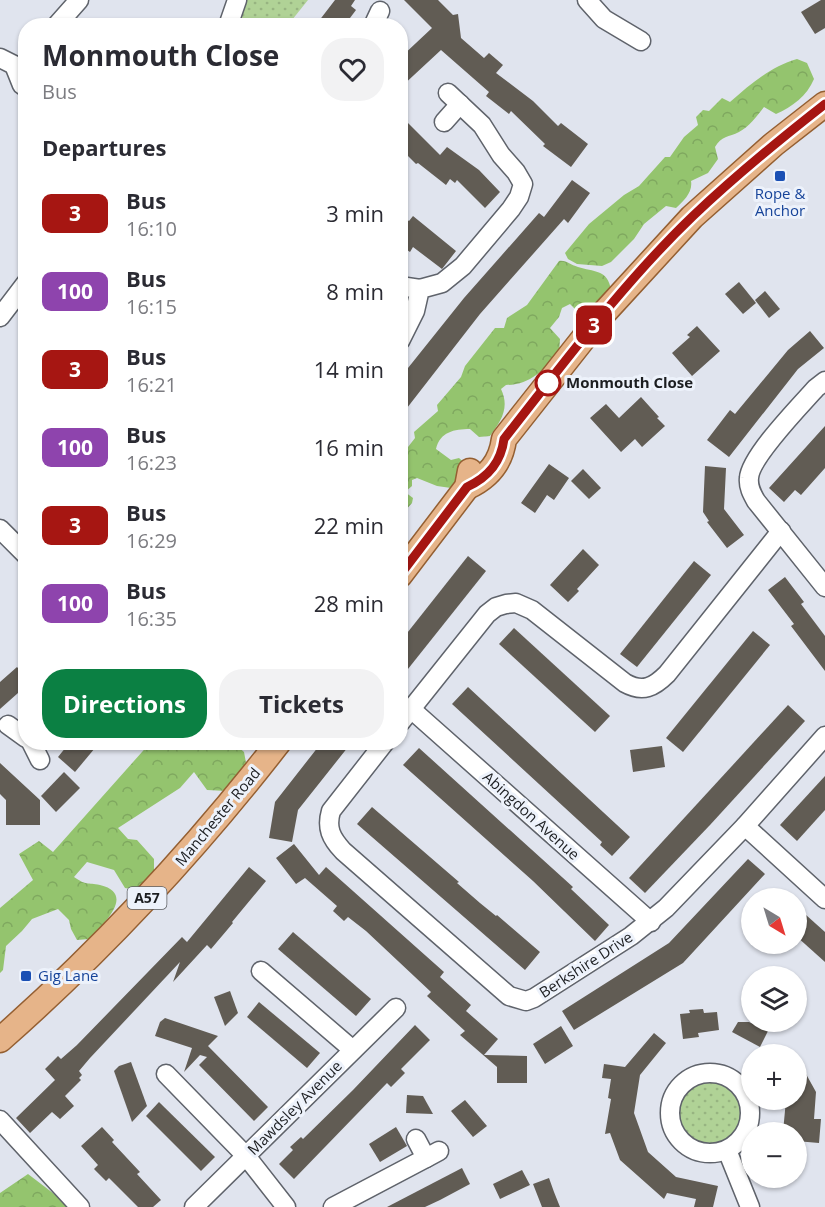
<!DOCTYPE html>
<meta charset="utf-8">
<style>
:root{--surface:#fff;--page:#f2f2f3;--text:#2b2b33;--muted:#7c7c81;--accent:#0b8043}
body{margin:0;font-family:"Open Sans",sans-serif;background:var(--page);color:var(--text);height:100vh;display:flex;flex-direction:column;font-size:22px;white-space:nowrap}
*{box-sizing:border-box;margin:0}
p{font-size:20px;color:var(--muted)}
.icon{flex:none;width:33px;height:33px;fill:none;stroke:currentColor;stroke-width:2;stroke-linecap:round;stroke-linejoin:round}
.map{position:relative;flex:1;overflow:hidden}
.panel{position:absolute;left:18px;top:18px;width:390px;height:732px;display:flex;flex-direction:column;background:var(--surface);border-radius:24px;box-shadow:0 2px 4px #0004}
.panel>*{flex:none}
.badge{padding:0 12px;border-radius:9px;font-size:21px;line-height:39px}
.needle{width:39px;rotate:142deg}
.controls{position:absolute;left:741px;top:888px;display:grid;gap:12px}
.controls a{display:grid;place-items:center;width:66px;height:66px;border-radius:50%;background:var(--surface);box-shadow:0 2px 4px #0004;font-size:30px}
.map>.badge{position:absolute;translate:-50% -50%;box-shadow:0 0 0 3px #fff}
h2{padding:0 24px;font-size:22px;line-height:54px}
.round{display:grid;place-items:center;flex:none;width:63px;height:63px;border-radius:24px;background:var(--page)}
.head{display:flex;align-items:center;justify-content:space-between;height:102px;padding:0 24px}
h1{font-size:28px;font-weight:700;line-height:45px}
.action{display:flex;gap:12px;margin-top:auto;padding:12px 24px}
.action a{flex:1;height:69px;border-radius:24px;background:var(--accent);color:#fff;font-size:24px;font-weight:700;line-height:69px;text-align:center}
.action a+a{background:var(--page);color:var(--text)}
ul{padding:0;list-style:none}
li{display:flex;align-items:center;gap:18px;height:78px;padding:0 24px}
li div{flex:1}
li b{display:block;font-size:22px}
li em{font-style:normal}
li .badge{min-width:66px;font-weight:700;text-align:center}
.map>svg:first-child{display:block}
.grass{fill:url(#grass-dots)}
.forest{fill:url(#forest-crowns)}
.building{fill:#615c54}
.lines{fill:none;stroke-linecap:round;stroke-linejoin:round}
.minor-casing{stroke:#5f636b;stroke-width:21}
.major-casing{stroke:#945f32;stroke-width:27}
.minor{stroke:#fff;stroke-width:18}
.major{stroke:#e6b489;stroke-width:24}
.line-casing{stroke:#fff;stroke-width:14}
.line{stroke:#a61612;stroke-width:9}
.transit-dot{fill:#1a4fb4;stroke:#edf2fb;stroke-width:2}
.stop-dot{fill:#fff;stroke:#a61612;stroke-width:3}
.labels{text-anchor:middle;stroke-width:6;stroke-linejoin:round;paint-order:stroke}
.shield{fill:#edf2fb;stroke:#5b5e62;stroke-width:1.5}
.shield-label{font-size:14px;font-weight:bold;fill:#1c1e21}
.transit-label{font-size:15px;fill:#164399;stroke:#edf2fb}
.stop-label{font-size:15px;font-weight:bold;fill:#1c1e21;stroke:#edf2fb;text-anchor:start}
.street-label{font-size:15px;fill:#1c1e21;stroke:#edf2fb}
</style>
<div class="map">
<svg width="825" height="1207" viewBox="0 0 825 1207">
<defs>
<pattern id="grass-dots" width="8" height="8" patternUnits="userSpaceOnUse" patternTransform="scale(1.5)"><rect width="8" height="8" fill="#b0d296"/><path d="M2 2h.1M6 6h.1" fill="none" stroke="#97b481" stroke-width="1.8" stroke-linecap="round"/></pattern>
<pattern id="forest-crowns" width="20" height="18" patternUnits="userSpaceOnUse" patternTransform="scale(1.5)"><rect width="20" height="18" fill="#94c46e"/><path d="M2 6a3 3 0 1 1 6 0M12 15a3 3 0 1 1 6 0" fill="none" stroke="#7fa85f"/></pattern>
</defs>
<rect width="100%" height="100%" fill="#e0e4ee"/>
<!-- grass -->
<g class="grass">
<path d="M245,0h63l-20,25 -49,1z"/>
<circle cx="711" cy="1113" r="33"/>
</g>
<!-- forest -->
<g class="forest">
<path d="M797,59l10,4 7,16c-7,17 -22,28 -38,35l-12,-7c-7,9 -15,20 -25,25 -10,5 -18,4 -24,15l3,12 -10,14 -17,8c2,11 -7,20 -15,27l-10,-2 -22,18 -10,15 -23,23 -9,4 -25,-2 -9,-5 -3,-6 24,-29 35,-29 15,-9 26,-29h5l14,-20 14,-12 -2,-8 7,-7 6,1 13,-13 8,4c21,-18 40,-35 67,-43z"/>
<path d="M559,261c8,-1 11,4 19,6 15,5 30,2 33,23l-21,24 -9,1 -11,-11 -8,4 -3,9 -9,11 10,11 -1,15c-16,16 -29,31 -53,31l-5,4c9,19 0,32 -11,47l-11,1 -9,-8c-16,0 -30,3 -34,20l15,11 8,-2 8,7 1,8 -17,15 -14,-2 -20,-8 -5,2v6l-7,6 8,6 -1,5 -8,9 -3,-1v-61l3,-3h4l7,-9 -1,-6 24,-21 -1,-6 24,-28 4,-11 30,-38h9l3,-10 20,-13z"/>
<path d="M150,743h84l10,9 3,16 -20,23 -20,-1 -13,-18 -14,16 -62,40 10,11 9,1 17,19v13c-8,8 -16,20 -29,16l-11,-18 -27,-8 -13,15c13,9 13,5 26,8 37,9 2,40 -11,54l-12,1 -6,-11 -2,-9 -11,-11 -26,10 -10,12 -16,15 -3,24 -3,3v-65l33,-28 -14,-26 20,-13 14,11z"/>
<path d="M28,1174l38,29 4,4h-70v-14z"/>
</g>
<!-- building -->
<g class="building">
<path d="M335,0h20l-4,6 5,4 -12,16h-29z"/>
<path d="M404,0h34l15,15 5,-1 3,24 23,20 5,-5 14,12 -7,8 37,28 25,25 3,-3 27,21 -17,23 -28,-21 2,-2 -34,-33 -2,3 -23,-18 3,-4 -48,-42 -41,38v-30l32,-30z"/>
<path d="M821,0h4v28l-10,6 -14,-22z"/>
<path d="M408,123l32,32 7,-8 32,23 21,22 -15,16 -28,-28 -2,3 -5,-4 -4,6 -28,-22 -2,1 -16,-16v-18z"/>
<path d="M572,180l18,13 -22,30 -4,-4 -84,95 -80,103v-39l64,-80 75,-85 5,4z"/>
<path d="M400,215l9,6 4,-5 43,35 -14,18 -29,-22 -3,5 -10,-7z"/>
<path d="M739,282l17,21 -13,11 -18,-20z"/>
<path d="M765,291l15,18 -11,9 -14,-18z"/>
<path d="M697,326l23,25 -28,25 -20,-23 18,-16 -3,-2z"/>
<path d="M810,331l14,17 -26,21 -69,88 -22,-17 23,-30 5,4 53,-64z"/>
<path d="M641,397l18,20 -2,1 8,8 -23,21 -7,-8 -14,13 -31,-34 16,-14 13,14z"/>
<path d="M825,426v42l-24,27 -6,-5 -11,12 -15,-14z"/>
<path d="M549,464l20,14 -15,22 -7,-5 -12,18 -14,-10z"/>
<path d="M705,466l21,2 -2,41 20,26 -17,13 -20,-26 2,-1 -6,-9z"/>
<path d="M583,469l18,19 -12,11 -18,-18z"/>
<path d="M583,549l16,16 -22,24 2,2 -11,11 -18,-17z"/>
<path d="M468,556l18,15 -86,108v-37z"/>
<path d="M694,561l17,14 -74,92 -17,-13z"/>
<path d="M785,577l19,25 -3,2 24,32v35l-34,-45 3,-2 -26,-34z"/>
<path d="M514,628l96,88 -15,16 -96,-88z"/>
<path d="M753,631l17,14 -87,107 -17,-14z"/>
<path d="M17,667l9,10v24l-8,-8 -18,16v-27z"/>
<path d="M468,687l162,150 -18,19 -12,-11 2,-3 -150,-138z"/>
<path d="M788,705l17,16 -95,104 -65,68 -16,-15z"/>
<path d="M70,742h30l-25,30 -17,-15z"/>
<path d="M322,742h30l-54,68 -6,32 -23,-4 6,-36z"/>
<path d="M662,746l3,21 -32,5 -3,-22z"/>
<path d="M419,748l154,139 -2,2 38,36 -14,16 -62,-60 -130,-116z"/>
<path d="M0,763l40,37v25h-34v-25l-6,-6z"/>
<path d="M64,772l16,16 -24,24 -15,-16z"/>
<path d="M825,776v34l-28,31 -17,-16z"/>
<path d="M372,807l87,75 -2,1 23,20 16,13 1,-1 43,37 -15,18 -168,-146z"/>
<path d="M294,844l25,31 7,-8 118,105 -4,5 31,28 -5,6 32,28 -14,16 43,1v27h-30v-16l-37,-32 5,-4 -38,-35 4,-4 -65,-61 -18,-14 -4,4 -11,-10 4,-5 -32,-28 -9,6 -20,-26z"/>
<path d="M748,859l17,15 -82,89 -109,67 -12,-19 107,-68z"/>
<path d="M249,867l17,14 -34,41 1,1 -22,26 -4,-4 -34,37 7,-20 -90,96 -11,13 3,4 -3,3 2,2 -16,16 9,10 -14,13 -8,-7 -22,21 -14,-15 39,-38 -10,-11 13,-13 3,3 16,-14 105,-108 5,5z"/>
<path d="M796,906l29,26v30l-29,-26z"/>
<path d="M293,932l78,67 -15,17 -78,-67z"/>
<path d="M230,991l8,22 -13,13 -11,-29z"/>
<path d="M259,1002l61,51 -13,15 -60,-51z"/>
<path d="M703,1009l1,4 13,-1 2,18 -21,3 1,4 -16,2 -3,-25 10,-1 -1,-3z"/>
<path d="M165,1018l53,18 -10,10 60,61 -14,14 -55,-56 8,-8 -7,-2 -16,17 8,-24 -37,-12 5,-14z"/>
<path d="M738,1022h11l19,9 -8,16 -28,-15z"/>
<path d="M415,1025l15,15 -29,29 4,4 -14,14 -4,-4 -93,96 -15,-15 14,-14 -3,-3 11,-10 2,2 50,-49z"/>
<path d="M561,1026l12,20 -28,18 -12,-20z"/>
<path d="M654,1033l12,10 -26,32 -6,38 14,39 28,25 42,9 -5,21h-19l2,-8 -29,-6 -3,6 -44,-39 -10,-27 -5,1 6,-35 -3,-1 3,-19 -9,-1 2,-14 21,3z"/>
<path d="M796,1056l20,36 -2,27h7l-2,24 -23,-2v-9h-13l3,-32h10z"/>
<path d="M131,1062l16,44 -15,16 -18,-51 5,-5z"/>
<path d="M407,1095l16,1 10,18 -27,-1z"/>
<path d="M465,1100l22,26 -14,11 -22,-26z"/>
<path d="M159,1102l56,55 -14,14 -55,-55z"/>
<path d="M102,1127l12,13 -2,2 28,30 -3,2 24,26 -8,7h-15l-29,-29 -3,3 -12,-12 4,-4 -17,-19z"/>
<path d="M396,1127l11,19 -27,16 -11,-18z"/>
<path d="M462,1168l8,16 -30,16 -15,7h-38z"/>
<path d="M522,1170l8,15 -30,14 -7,-15z"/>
<path d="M549,1178l5,14 6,15h-18l-9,-23z"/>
</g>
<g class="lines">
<defs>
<g id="minor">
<path d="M587,0l17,19 37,22"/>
<path d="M56,26l23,-26"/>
<path d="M228,26l9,-26"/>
<path d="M373,26l7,-15"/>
<path d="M0,58l14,7 8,20"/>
<path d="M444,122l16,-18"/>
<path d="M400,286l20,3"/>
<path d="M0,317l26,-34"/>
<path d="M400,341l15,-30 5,-22 22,-6 21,-17 48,-57 8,-12 4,-13 -7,-12 -15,-17 -19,-30 -34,-32"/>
<path d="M825,381l-9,7c-16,18 -66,69 -67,90 -1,9 3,16 7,23l69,86"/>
<path d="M0,529l26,26"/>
<path d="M411,709l240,213"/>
<path d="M400,723l87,-109 9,-7 10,-3 10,-1 16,7 93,73c18,10 29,4 42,-9l114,-143"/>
<path d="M8,725l18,13"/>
<path d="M31,742l9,18"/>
<path d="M385,742l-54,69c-5,17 0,27 12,40l166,145 17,5 8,-3 97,-62 35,-28 79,-82 80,-90"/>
<path d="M745,826l80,73"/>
<path d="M261,971l92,79"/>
<circle cx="710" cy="1113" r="40"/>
<path d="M166,1074l80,82 40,51"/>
<path d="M0,1120l80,87"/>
<path d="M416,1139l10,19 13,-7"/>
<path d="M727,1150l23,57"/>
<path d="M194,1207l202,-199"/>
<path d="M333,1207l93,-49"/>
</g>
<g id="major">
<path d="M467,487c22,-10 34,-25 37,-48l98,-124 90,-98 82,-73 51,-40"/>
<path d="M400,575l67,-88 3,-16"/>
<path d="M0,1040c102,-90 195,-190 279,-298"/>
</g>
</defs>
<!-- minor casing -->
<use href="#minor" class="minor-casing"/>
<!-- major casing -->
<use href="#major" class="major-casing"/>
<!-- minor -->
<use href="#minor" class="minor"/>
<!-- major -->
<use href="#major" class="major"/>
</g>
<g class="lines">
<defs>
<path id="line" d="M400,575l67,-88c22,-10 34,-25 37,-48 60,-76 119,-156 189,-223 42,-40 86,-76 132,-112"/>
</defs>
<!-- line casing -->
<use href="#line" class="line-casing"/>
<!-- line -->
<use href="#line" class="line"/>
</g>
<!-- markers -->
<g class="transit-dot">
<rect x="774" y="170" width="12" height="12" rx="3"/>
<rect x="20" y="970" width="12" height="12" rx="3"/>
</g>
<circle class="stop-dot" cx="548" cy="383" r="12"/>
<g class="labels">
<!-- shield labels -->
<rect class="shield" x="127.5" y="887" width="39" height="22" rx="4.5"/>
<g class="shield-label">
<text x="147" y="903">A57</text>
</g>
<!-- transit labels -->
<g class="transit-label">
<text x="780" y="199">Rope &amp;<tspan x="780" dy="17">Anchor</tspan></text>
<text x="38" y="981" text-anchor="start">Gig Lane</text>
</g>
<!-- stop labels -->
<g class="stop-label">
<text x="566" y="388">Monmouth Close</text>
</g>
<!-- street labels -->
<g class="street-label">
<text transform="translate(531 816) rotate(42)" y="5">Abingdon Avenue</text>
<text transform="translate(218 817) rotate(-50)" y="5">Manchester Road</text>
<text transform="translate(586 965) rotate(-33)" y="5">Berkshire Drive</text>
<text transform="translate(295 1108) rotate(-45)" y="5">Mawdsley Avenue</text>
</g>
</g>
</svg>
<div class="controls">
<a><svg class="needle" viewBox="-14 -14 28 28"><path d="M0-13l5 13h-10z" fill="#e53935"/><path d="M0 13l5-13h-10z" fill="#7c7c81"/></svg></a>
<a><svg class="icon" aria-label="layers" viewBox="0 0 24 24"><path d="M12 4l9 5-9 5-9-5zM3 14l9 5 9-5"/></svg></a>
<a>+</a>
<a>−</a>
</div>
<b class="badge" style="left:594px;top:325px;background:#a61612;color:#fff">3</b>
<section class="panel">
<div class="head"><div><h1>Monmouth Close</h1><p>Bus</p></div><a class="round"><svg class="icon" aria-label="heart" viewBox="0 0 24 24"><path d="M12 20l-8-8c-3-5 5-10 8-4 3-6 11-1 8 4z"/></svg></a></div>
<h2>Departures</h2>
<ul>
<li><span class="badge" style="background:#a61612;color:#fff">3</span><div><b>Bus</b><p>16:10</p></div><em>3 min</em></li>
<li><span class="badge" style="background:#8e44ad;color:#fff">100</span><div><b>Bus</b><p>16:15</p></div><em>8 min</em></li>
<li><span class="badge" style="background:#a61612;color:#fff">3</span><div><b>Bus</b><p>16:21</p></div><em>14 min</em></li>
<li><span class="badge" style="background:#8e44ad;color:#fff">100</span><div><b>Bus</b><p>16:23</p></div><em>16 min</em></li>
<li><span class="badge" style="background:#a61612;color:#fff">3</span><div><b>Bus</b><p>16:29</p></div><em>22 min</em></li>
<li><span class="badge" style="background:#8e44ad;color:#fff">100</span><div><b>Bus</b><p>16:35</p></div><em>28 min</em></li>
</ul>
<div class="action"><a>Directions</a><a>Tickets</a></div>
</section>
</div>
